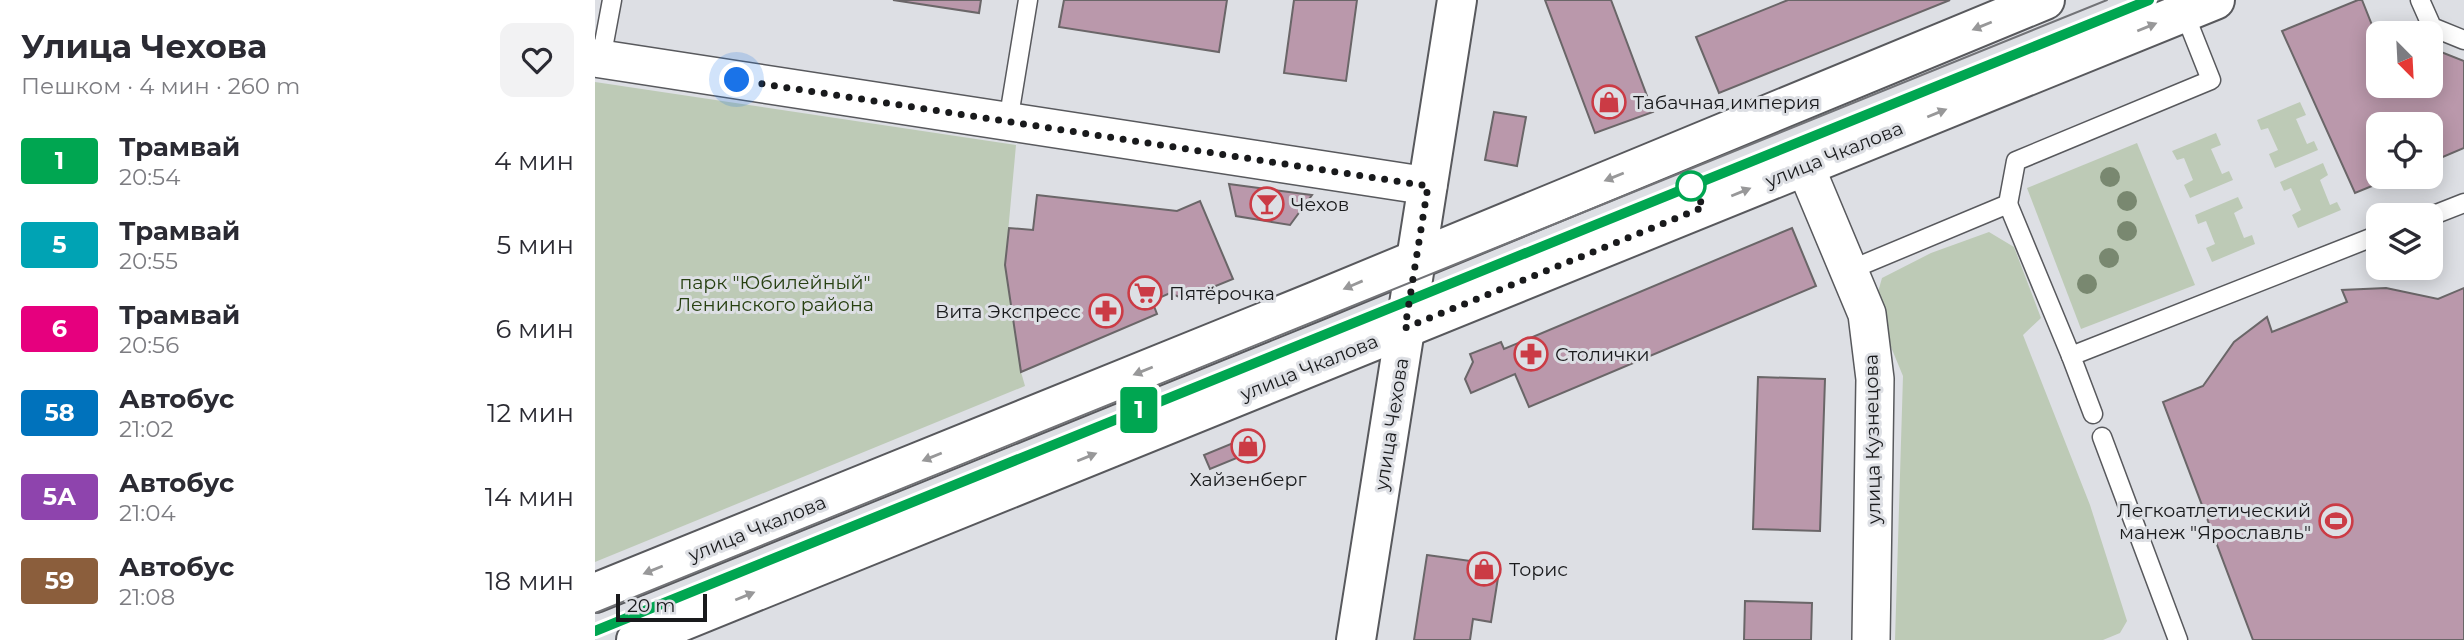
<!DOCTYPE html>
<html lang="ru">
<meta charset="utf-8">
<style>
:root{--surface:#fff;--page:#f2f2f3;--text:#2b2b33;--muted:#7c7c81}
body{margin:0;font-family:Montserrat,sans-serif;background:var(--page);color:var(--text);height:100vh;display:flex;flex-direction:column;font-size:26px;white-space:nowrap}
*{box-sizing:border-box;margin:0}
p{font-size:23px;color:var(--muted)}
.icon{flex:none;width:38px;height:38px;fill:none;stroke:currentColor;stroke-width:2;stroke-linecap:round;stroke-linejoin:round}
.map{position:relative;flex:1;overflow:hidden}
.side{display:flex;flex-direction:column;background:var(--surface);width:595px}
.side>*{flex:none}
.badge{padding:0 14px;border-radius:5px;font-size:24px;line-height:46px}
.needle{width:46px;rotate:156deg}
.buttons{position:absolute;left:1771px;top:21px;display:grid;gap:14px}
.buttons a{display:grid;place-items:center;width:77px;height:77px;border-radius:14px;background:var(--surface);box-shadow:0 4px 18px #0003;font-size:35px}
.scale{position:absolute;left:21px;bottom:18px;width:91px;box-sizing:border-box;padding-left:7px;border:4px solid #191a1c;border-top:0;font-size:19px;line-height:24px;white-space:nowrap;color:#191a1c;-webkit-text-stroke:5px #dddfe4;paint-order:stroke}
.you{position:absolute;width:35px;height:35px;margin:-18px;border:5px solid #fff;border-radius:50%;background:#1a73e8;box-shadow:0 0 0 10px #1a73e833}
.map>.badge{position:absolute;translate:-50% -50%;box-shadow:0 0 0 4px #fff}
.round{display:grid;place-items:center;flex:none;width:74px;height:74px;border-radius:14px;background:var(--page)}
.head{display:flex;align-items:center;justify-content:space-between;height:119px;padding:0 21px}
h1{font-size:33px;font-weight:700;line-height:52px}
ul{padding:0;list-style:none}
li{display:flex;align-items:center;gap:21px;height:84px;padding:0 21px}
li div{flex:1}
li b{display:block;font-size:26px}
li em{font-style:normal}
li .badge{min-width:77px;font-weight:700;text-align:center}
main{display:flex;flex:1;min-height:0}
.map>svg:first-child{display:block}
.green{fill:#bdcab6}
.building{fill:#ba98ab;stroke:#6a6668;stroke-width:2}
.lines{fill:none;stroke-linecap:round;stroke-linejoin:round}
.service-casing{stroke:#58595d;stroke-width:21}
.minor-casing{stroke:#58595d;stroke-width:40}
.tertiary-casing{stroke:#58595d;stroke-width:42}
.secondary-casing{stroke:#58595d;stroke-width:42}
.service{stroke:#fff;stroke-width:18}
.minor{stroke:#fff;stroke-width:37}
.tertiary{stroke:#fff;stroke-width:38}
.secondary{stroke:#fff;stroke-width:38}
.tram{stroke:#727377;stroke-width:2}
.tree{fill:#798870}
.oneway{fill:#989899}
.line-casing{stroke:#fff;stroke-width:16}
.line{stroke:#00a651;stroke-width:10}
.walk{stroke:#191a1c;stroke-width:7;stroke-dasharray:0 12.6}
.stop-dot{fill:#fff;stroke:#00a651;stroke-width:3.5}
.labels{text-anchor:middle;stroke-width:6;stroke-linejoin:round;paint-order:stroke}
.poi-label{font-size:19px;fill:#191a1c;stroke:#dddfe4;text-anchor:start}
.street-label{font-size:19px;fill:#191a1c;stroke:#dddfe4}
.park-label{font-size:19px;fill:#274011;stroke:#dddfe4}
</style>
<main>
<section class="side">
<div class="head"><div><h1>Улица Чехова</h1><p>Пешком · 4 мин · 260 m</p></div><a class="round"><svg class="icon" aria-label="heart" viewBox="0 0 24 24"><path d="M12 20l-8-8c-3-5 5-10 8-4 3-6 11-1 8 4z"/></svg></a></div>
<ul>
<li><span class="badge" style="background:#00a651;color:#fff">1</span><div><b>Трамвай</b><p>20:54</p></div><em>4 мин</em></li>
<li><span class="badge" style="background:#00a3b4;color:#fff">5</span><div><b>Трамвай</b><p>20:55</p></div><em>5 мин</em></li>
<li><span class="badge" style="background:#e6007e;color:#fff">6</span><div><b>Трамвай</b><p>20:56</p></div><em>6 мин</em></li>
<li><span class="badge" style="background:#0072bc;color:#fff">58</span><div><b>Автобус</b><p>21:02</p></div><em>12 мин</em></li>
<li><span class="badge" style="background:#8e44ad;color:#fff">5А</span><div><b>Автобус</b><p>21:04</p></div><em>14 мин</em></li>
<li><span class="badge" style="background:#8b5e3c;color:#fff">59</span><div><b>Автобус</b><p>21:08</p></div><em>18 мин</em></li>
</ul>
</section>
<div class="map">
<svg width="1869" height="640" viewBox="0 0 1869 640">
<rect width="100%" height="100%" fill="#dddfe4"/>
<!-- green -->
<g class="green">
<path d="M0,82l421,63 -11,120 13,64 3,43 4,14 -430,176z"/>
<path d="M1705,102l6,13 -10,4 11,25 7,-3 4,9 -43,18 -6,-14 9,-4 -10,-22 -7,2 -4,-10z"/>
<path d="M1621,133l5,12 -10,4 11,25 7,-3 4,9 -43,18 -6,-13 9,-5 -9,-22 -7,2 -5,-9z"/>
<path d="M1542,143l58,142 -114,44 -54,-141z"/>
<path d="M1728,163l5,12 -8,5 10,25 7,-3 4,8 -43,18 -6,-13 9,-5 -10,-22 -7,3 -4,-9z"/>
<path d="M1643,197l5,11 -9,5 10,25 8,-3 3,9 -43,18 -6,-14 9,-4 -9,-23 -8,3 -3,-9z"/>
<path d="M1394,232l25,15 27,71 -18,17 67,170 37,116 -7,12 -17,7h-208l8,-264 -29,-70 8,-28 49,-25z"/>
</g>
<!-- building -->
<g class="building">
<path d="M298,0h88l-2,13z"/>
<path d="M469,0h163l-8,52 -160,-25z"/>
<path d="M699,0h63l-11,81 -62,-8z"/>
<path d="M950,0h66l42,112 -58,21z"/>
<path d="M1193,0h162l-231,93 -23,-56z"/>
<path d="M1763,0h4l10,25 22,8h-16v53h53v-38l33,13v87l-33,14v-38h-53v53h16l-39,16 -73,-162z"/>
<path d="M899,112l32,5 -9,49 -32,-6z"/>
<path d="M634,184l83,11 -22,30 -54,-9z"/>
<path d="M442,195l140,16 23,-10 33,78 -49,20 -14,-6 -18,8 5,13 -136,58 -16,-107 4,-37 24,2z"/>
<path d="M1197,228l24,58 -287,121 -14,-33 -44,19 -6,-14 8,-17 -3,-8 31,-12 3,7z"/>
<path d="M1791,288l52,11 26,-11v352h-211l-90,-238 40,-16 31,-44 33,-25 5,15 75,-30 -5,-12z"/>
<path d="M1163,377l67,2 -5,152 -67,-2z"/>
<path d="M660,434l6,14 -51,21 -6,-14z"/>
<path d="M832,555l73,10 -9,57 -18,-3 -3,21h-56z"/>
<path d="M1150,601l67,2 -1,37h-67z"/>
</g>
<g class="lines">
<defs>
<g id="service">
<path d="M1825,0l12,27 32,13"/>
<path d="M6,59l11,-59"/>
<path d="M413,122l20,-122"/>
<path d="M1413,204l63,152"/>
<path d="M1836,216l33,-13"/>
<path d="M1255,270l158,-66 8,-43 195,-81 -27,-68"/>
<path d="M1498,414l-22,-58 307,-121"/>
<path d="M1507,437l76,203"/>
</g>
<g id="minor">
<path d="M0,58l833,128"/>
<path d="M1210,166l62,148 8,65 -4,261"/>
</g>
<path id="tertiary" d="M761,640l101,-640"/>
<g id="secondary">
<path d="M0,593l721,-292 729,-301"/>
<path d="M41,640l1579,-640"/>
</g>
</defs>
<!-- service casing -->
<use href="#service" class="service-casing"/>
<!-- minor casing -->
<use href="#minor" class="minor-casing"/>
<!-- tertiary casing -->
<use href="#tertiary" class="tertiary-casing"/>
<!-- secondary casing -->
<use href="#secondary" class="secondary-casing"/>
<!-- service -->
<use href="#service" class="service"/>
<!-- minor -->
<use href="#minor" class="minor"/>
<!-- tertiary -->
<use href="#tertiary" class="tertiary"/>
<!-- secondary -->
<use href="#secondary" class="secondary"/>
<!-- tram -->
<g class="tram">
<path d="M0,613l1512,-613"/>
<path d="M0,631l1555,-631"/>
</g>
</g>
<!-- trees -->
<g class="tree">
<circle cx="1515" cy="177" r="10"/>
<circle cx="1532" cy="201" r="10"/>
<circle cx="1532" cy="231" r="10"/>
<circle cx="1514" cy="258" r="10"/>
<circle cx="1492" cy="284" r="10"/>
</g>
<!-- one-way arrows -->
<defs><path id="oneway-solid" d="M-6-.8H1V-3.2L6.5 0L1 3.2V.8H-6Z" transform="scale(1.75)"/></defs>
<g class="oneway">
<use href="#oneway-solid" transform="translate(1387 26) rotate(158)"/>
<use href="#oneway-solid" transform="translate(1552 27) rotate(-22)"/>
<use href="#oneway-solid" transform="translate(1342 113) rotate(-22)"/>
<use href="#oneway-solid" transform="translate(1019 177) rotate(158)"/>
<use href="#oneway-solid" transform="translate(1146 192) rotate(-22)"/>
<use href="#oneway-solid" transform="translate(758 285) rotate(157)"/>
<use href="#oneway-solid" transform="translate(548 371) rotate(158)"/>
<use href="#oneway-solid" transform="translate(337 457) rotate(158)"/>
<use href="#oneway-solid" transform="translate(492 457) rotate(-22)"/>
<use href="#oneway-solid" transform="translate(58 570) rotate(158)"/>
<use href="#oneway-solid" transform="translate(150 596) rotate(-22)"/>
</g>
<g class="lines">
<defs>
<path id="line" d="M0,631l1554,-631"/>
</defs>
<!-- line casing -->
<use href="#line" class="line-casing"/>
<!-- line -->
<use href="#line" class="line"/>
<!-- walk -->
<path class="walk" d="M142,80l691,106 -23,142 299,-121 -13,-21"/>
</g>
<!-- icons -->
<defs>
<symbol id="shop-ring" viewBox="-11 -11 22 22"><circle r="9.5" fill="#dddfe4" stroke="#cb3b45" stroke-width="1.5"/><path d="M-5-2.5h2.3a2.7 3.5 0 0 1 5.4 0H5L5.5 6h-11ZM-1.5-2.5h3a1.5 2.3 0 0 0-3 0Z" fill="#cb3b45"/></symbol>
<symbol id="bar-ring" viewBox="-11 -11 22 22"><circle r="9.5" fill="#dddfe4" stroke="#cb3b45" stroke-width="1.5"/><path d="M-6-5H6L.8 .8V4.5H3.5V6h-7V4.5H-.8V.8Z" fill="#cb3b45"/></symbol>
<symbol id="supermarket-ring" viewBox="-11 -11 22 22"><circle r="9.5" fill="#dddfe4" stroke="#cb3b45" stroke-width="1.5"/><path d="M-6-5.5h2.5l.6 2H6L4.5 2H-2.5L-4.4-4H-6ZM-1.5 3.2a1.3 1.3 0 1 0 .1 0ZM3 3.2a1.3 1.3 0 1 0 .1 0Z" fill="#cb3b45"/></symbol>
<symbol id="pharmacy-ring" viewBox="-11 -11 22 22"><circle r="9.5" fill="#dddfe4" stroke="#cb3b45" stroke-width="1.5"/><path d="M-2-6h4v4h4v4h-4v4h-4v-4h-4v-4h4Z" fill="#cb3b45"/></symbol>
<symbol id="stadium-ring" viewBox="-11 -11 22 22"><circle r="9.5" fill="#dddfe4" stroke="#cb3b45" stroke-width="1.5"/><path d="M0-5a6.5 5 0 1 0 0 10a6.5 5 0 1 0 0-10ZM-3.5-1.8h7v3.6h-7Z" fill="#cb3b45"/></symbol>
</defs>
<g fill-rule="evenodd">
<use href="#shop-ring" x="995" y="83" width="38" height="38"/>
<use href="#bar-ring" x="653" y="185" width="38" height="38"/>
<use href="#supermarket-ring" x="531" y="274" width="38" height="38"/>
<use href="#pharmacy-ring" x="492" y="292" width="38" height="38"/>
<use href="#pharmacy-ring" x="917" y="335" width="38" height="38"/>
<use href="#shop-ring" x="634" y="427" width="38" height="38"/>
<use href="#stadium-ring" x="1722" y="502" width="38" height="38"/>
<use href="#shop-ring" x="870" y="550" width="38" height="38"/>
</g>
<!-- markers -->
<circle class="stop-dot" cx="1096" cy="186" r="14"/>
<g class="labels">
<!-- poi labels -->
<g class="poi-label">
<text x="1038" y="109">Табачная империя</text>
<text x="696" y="211">Чехов</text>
<text x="574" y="300">Пятёрочка</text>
<text x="486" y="318" text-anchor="end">Вита Экспресс</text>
<text x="960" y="361">Столички</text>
<text x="653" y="486" text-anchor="middle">Хайзенберг</text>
<text x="1716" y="517" text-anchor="end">Легкоатлетический<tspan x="1716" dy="22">манеж "Ярославль"</tspan></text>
<text x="914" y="576">Торис</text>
</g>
<!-- street labels -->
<g class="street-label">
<text transform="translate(1239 154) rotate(-22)" y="7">улица Чкалова</text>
<text transform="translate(714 367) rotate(-22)" y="7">улица Чкалова</text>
<text transform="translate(796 424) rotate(-81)" y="7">улица Чехова</text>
<text transform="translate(1277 439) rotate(-91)" y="7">улица Кузнецова</text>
<text transform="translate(162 528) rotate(-22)" y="7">улица Чкалова</text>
</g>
<!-- park labels -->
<g class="park-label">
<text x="180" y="289">парк "Юбилейный"<tspan x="180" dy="22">Ленинского района</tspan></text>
</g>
</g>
</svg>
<div class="buttons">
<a><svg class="needle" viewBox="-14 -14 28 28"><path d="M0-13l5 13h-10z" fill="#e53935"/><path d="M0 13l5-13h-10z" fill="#7c7c81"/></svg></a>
<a><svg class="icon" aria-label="locate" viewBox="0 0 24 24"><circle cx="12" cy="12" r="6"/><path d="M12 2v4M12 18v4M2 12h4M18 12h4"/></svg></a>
<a><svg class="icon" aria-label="layers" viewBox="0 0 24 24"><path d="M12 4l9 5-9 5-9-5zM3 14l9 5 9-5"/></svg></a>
</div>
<div class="scale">20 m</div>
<div class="you" style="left:142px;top:80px"></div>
<b class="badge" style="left:544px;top:410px;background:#00a651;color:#fff">1</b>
</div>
</main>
